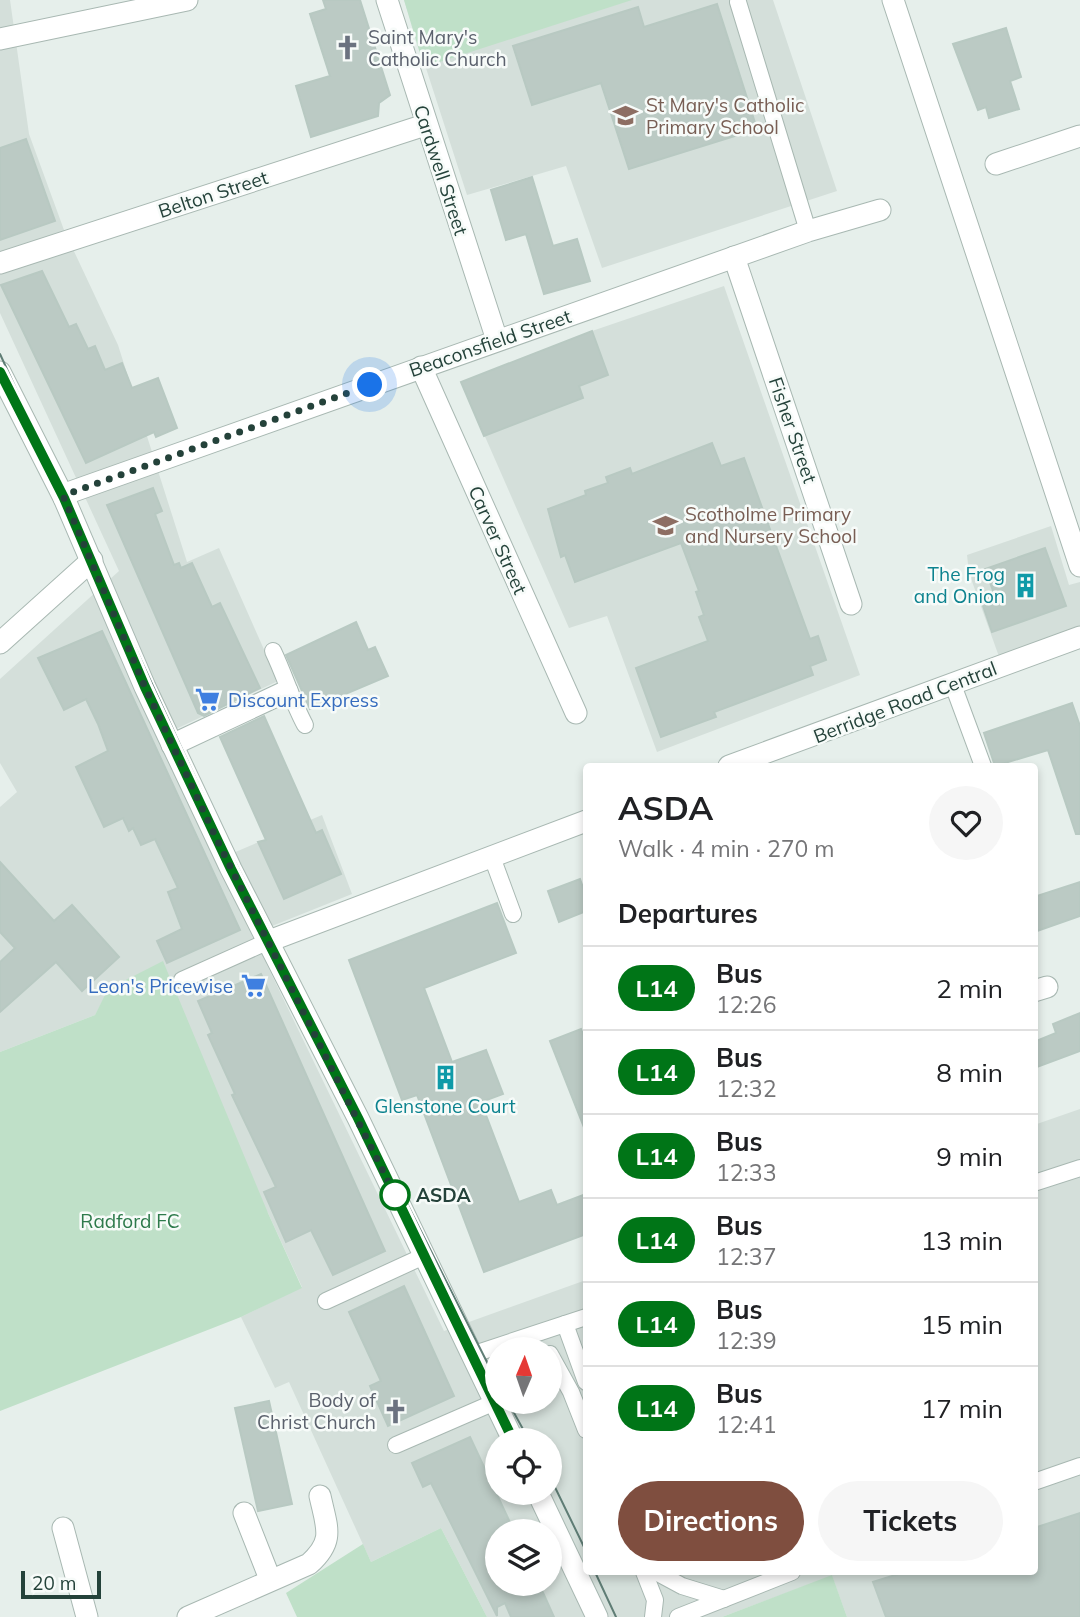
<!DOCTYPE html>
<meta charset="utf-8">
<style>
:root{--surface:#fff;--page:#f6f6f6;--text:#202124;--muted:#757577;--line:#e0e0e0;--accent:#7f4e3f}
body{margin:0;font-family:Mulish,sans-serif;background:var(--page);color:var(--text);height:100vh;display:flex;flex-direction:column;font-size:26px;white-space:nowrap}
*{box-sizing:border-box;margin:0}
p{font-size:23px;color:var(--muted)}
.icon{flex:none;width:38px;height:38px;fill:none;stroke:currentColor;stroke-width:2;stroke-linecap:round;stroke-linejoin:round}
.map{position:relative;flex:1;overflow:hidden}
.details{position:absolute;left:583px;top:763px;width:455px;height:812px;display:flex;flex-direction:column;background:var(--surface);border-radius:7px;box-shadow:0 4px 10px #0003}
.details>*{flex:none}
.badge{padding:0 14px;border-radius:23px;font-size:24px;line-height:46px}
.needle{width:46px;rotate:2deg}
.tools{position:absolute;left:485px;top:1337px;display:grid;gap:14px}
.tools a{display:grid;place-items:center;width:77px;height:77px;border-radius:50%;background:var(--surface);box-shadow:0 4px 10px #0003;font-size:35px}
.scale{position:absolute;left:21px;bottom:18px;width:80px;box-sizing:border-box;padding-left:7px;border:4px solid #24423a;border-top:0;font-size:19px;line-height:24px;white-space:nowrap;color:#24423a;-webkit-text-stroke:5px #f7fbf9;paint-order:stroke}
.you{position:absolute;width:35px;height:35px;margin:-18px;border:5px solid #fff;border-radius:50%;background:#1a73e8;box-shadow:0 0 0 10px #1a73e833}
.map>.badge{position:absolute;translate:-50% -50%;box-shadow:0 0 0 4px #fff}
h2{padding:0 35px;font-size:26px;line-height:63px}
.round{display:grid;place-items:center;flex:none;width:74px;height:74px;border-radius:37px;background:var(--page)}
.head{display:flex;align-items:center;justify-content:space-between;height:119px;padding:0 35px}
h1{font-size:33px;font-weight:700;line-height:52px}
.cta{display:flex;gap:14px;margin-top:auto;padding:14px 35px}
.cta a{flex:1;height:80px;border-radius:42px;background:var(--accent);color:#fff;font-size:28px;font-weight:700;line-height:80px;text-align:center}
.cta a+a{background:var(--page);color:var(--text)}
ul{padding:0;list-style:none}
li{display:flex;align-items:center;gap:21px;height:84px;padding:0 35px;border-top:2px solid var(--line)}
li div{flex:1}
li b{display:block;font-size:26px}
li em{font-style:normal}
li .badge{min-width:77px;font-weight:700;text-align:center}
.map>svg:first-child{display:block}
.built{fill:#d4dfda;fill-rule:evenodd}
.green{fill:#bfe0c8}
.building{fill:#bbcac4;stroke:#b8c9c2;stroke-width:2}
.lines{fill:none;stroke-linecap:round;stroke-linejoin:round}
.service-casing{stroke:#a8b8b2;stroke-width:18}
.minor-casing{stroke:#a8b8b2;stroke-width:23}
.tertiary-casing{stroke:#a8b8b2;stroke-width:23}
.service{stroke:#fff;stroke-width:16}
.minor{stroke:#fff;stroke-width:21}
.tertiary{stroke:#fff;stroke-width:21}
.tram{stroke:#5f7d75;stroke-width:2}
.line-casing{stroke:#fff;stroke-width:16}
.line{stroke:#007517;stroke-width:10}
.walk{stroke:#24423a;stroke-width:7;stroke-dasharray:0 12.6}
.stop-dot{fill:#fff;stroke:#007517;stroke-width:3.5}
.labels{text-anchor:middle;stroke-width:5;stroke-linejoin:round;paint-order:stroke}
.worship-label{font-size:19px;fill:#5b616d;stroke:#f7fbf9;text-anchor:start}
.education-label{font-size:19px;fill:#785e54;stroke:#f7fbf9;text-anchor:start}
.street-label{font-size:19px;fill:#24423a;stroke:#f7fbf9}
.culture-label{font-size:19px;fill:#0d838f;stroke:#f7fbf9;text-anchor:end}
.shop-label{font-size:19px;fill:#366cbe;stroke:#f7fbf9;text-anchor:start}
.stop-label{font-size:19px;font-weight:bold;fill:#24423a;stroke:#f7fbf9;text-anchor:start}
.park-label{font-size:19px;fill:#2d7a4b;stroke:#f7fbf9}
</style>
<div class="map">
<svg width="1080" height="1617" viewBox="0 0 1080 1617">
<rect width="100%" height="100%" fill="#e6efeb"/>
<!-- built -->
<g class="built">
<path d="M0,0h10l19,134 35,96 54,115 69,217 32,-14 59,133 -117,55 58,123 103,-44 30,79 -100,40 192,397 142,-51v292h448v-447l46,-16v508h-233l-15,-41 -110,41h-235l-46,-89 -70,34 -82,-180 -14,6 -34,-71 61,-30 -34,-74 -159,-224 -14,26 -95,37v-245l17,-15 -17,-29v-84l119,-108 -119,-258zM497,1349h53v53h-53zM497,1440h53v53h-53zM497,1531h53v53h-53z"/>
<path d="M404,0h369l64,191 -235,77 -36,-102 -99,29z"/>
<path d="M724,286l136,389 -203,77 -50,-136 -38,12 -108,-246 131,-51z"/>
<path d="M1051,526l18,59 11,-3v56l-78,27 -33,-92 -2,-18z"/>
</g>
<!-- green -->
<g class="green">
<path d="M404,0h228l-208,67z"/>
<path d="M163,961l105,252 34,75 -61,29 -241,94v-359l95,-37 13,-26z"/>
<path d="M441,1528l46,89h-190l-11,-24 77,-49 8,18z"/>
<path d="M832,1575l15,42h-125z"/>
</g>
<!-- building -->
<g class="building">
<path d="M323,0h37l30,95 -11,8 -1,13 -67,21 -15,-51 34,-10 -20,-62 16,-5z"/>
<path d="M717,4l40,125 -128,40 -28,-86 -69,22 -19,-59 125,-39 6,20z"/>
<path d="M1006,28l15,49 -11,4 9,28 -30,9 -3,-11 -8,3 -25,-66z"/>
<path d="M26,139l29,82 -55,19v-92z"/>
<path d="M532,177l21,69 24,-7 13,42 -46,13 -18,-60 -20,6 -15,-50z"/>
<path d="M42,271l27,56 7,-3 12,25 7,-3 10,24 17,-7 10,25 26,-10 19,50 -21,9 -2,-5 -68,31 -85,-178z"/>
<path d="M592,331l16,44 -29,11 4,12 -99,38 -23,-54z"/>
<path d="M712,443l9,23 23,-8 66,181 8,-3 8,24 -16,6 3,9 -99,37 2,5 -55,20 -25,-69 72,-27 -9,-24 5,-2 -8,-23 3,-1 -18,-48 -106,39 -10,-27 -4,2 -13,-48 38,-14 -1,-4 23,-8 -2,-6 24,-9 2,6z"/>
<path d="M153,488l9,23 -7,3 19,51 5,-2 2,5 11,-5 20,44 8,-4 40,85 -56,28 -6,-3 -91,-208z"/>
<path d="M1045,548l21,58 -74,26 -11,-32 14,-4 -10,-27z"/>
<path d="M356,622l12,28 7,-3 13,29 -78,33 -24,-54z"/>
<path d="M102,631l138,299 -73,33 -10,-22 25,-12 -14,-37 10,-4 -23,-49 -14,6 -8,-17 -4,3 -6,-13 -19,9 -28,-60 32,-16 -10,-27 -12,-25 -22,11 -26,-52z"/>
<path d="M1072,703l8,23v108h-4l-28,-84 -53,16 -11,-33z"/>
<path d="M264,716l52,117 6,-3 19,44 -57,25 -26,-57 8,-2 -46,-103z"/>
<path d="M0,862l54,59 18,-16 47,52 -37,34 -26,-29 -56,50v-50l15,-14 -15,-16z"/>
<path d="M580,879l6,17v15l-27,11 -11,-31z"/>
<path d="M1080,882v34l-46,16v-35z"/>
<path d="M497,903l19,50 -92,35 28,74 34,-12 17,44 -22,8 38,100 32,-12 6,15 29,-11v40l-102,38 -67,-177 -15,5 -53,-140z"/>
<path d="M261,974l124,277 -52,24 -22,-45 -25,12 -22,-50 12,-5 -44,-92 3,-1 -27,-59 4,-2 -14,-32z"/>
<path d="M1080,1013v38l-46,17v-26l22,-9 -3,-9z"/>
<path d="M581,1029l5,13 -1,88 -35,-89z"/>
<path d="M404,1286l50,110 -66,30 -18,-40 11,-5 -32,-69z"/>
<path d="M269,1401l23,103 -34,7 -23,-103z"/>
<path d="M470,1437l44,94h-17v53h49l-6,2 14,31h-43l-6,-14 -8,4v9l-66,-133 -8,4 -11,-24z"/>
<path d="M1080,1513v104h-194l-13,-35 32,-10h129v-44z"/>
</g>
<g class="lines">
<defs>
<g id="service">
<path d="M738,2l70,229"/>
<path d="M273,651c12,25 19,50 32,74"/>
<path d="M953,685l30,81"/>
<path d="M492,857l21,57"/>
<path d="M182,980l87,-39"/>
<path d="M1034,1183l46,-15"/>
<path d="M326,1301l98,-45"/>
<path d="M565,1324l21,58"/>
<path d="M550,1354l21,38 15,38"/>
<path d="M471,1355l115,-38"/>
<path d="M396,1445l99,-43"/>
<path d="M1034,1482l46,-16"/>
<path d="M644,1572l11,28 -2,17"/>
<path d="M656,1572l26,14 42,13"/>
<path d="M678,1617l114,-45"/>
</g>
<g id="minor">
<path d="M387,0l110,340"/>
<path d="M893,0l187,566"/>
<path d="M0,39l187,-39"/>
<path d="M996,164l84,-28"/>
<path d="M734,257l117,347"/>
<path d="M0,263l425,-138"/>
<path d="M421,367l155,346"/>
<path d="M64,498l1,-4 743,-263 72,-21"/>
<path d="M0,643l92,-83"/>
<path d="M172,745l115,-54"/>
<path d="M729,766l351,-129"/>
<path d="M269,941l317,-120"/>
<path d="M1034,991l13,-4"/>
<path d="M244,1513l26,66"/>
<path d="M63,1528l24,89"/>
<path d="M188,1617l121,-53c26,-23 18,-36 11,-68"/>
</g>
<g id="tertiary">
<path d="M0,372l64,126 81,189 86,182 127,249 155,322"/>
<path d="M538,1493l59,124"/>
</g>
</defs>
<!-- service casing -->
<use href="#service" class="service-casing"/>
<!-- minor casing -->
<use href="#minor" class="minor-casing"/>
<!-- tertiary casing -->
<use href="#tertiary" class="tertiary-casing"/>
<!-- service -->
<use href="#service" class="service"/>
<!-- minor -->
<use href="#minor" class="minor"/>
<!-- tertiary -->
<use href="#tertiary" class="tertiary"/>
<!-- tram -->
<g class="tram">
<path d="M0,354l224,486 273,542"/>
<path d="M508,1402l21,38"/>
<path d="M550,1477l36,74"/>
<path d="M595,1572l21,45"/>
</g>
</g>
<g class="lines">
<defs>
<path id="line" d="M0,372l64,126 81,189 86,182 127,249 155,322"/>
</defs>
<!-- line casing -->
<use href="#line" class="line-casing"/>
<!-- line -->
<use href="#line" class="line"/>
<!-- walk -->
<path class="walk" d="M370,385l-305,110 -1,3 81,189 74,157 176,351"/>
</g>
<!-- icons -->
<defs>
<symbol id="church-bare" viewBox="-9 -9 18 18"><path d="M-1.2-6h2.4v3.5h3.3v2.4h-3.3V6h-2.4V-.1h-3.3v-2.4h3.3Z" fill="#6b7280" stroke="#f7fbf9" stroke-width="2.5" paint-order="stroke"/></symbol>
<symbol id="school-bare" viewBox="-9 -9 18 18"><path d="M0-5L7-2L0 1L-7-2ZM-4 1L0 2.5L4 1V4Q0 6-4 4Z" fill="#8d6e63" stroke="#f7fbf9" stroke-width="2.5" paint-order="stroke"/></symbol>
<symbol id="building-bare" viewBox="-9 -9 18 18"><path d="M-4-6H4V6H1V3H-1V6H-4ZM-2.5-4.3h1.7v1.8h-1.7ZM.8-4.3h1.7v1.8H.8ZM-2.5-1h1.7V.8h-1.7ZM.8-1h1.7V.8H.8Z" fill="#0f9aa8" stroke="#f7fbf9" stroke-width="2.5" paint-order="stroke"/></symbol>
<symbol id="supermarket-bare" viewBox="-9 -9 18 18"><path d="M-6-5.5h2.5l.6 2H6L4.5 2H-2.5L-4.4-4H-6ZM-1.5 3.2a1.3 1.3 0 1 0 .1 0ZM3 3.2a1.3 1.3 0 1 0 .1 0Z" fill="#3f7fe0" stroke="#f7fbf9" stroke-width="2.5" paint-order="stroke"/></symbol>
</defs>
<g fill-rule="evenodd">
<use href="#church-bare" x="330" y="30" width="35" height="35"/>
<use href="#school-bare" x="608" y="98" width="35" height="35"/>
<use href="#school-bare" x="648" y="508" width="35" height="35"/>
<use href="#building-bare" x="1008" y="568" width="35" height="35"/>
<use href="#supermarket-bare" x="190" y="682" width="35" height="35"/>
<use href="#supermarket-bare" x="236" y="968" width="35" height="35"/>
<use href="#building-bare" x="428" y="1060" width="35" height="35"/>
<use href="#church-bare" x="378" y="1394" width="35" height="35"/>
</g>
<!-- markers -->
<circle class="stop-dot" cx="395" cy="1195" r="14"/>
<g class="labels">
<!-- worship labels -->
<g class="worship-label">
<text x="368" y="44">Saint Mary's<tspan x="368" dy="22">Catholic Church</tspan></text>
<text x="376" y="1407" text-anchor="end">Body of<tspan x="376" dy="22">Christ Church</tspan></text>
</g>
<!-- education labels -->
<g class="education-label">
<text x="646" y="112">St Mary's Catholic<tspan x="646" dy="22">Primary School</tspan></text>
<text x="685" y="521">Scotholme Primary<tspan x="685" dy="22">and Nursery School</tspan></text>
</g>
<!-- street labels -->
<g class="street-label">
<text transform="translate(441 170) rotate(72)" y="7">Cardwell Street</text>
<text transform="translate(213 194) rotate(-18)" y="7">Belton Street</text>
<text transform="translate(490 343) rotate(-19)" y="7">Beaconsfield Street</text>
<text transform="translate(793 430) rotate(71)" y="7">Fisher Street</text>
<text transform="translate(498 540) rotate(66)" y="7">Carver Street</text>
<text transform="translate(905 702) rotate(-21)" y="7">Berridge Road Central</text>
</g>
<!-- culture labels -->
<g class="culture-label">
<text x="1005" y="581">The Frog<tspan x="1005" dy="22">and Onion</tspan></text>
<text x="445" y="1113" text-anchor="middle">Glenstone Court</text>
</g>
<!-- shop labels -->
<g class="shop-label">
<text x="228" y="707">Discount Express</text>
<text x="233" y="993" text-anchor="end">Leon's Pricewise</text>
</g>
<!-- stop labels -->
<g class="stop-label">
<text x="416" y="1202">ASDA</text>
</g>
<!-- park labels -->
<g class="park-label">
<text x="130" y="1228">Radford FC</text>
</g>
</g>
</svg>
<div class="tools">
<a><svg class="needle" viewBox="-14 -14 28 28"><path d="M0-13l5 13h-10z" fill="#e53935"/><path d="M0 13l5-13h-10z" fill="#757577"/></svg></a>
<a><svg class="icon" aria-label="locate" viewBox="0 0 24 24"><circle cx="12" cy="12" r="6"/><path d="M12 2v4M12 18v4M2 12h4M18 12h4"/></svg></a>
<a><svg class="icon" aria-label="layers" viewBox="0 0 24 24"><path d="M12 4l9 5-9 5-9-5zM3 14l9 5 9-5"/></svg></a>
</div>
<div class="scale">20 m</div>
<div class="you" style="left:370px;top:385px"></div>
<section class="details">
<div class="head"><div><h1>ASDA</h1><p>Walk · 4 min · 270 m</p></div><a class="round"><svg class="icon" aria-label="heart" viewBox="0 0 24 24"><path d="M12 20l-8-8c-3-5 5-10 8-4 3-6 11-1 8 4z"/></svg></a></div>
<h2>Departures</h2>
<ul>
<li><span class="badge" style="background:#007517;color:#fff">L14</span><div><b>Bus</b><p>12:26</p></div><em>2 min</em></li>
<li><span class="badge" style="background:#007517;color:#fff">L14</span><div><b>Bus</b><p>12:32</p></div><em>8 min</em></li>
<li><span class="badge" style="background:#007517;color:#fff">L14</span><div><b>Bus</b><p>12:33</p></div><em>9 min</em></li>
<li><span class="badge" style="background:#007517;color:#fff">L14</span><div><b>Bus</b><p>12:37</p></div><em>13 min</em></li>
<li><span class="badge" style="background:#007517;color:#fff">L14</span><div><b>Bus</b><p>12:39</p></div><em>15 min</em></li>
<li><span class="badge" style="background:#007517;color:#fff">L14</span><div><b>Bus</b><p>12:41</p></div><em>17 min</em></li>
</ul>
<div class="cta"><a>Directions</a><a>Tickets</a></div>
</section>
</div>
